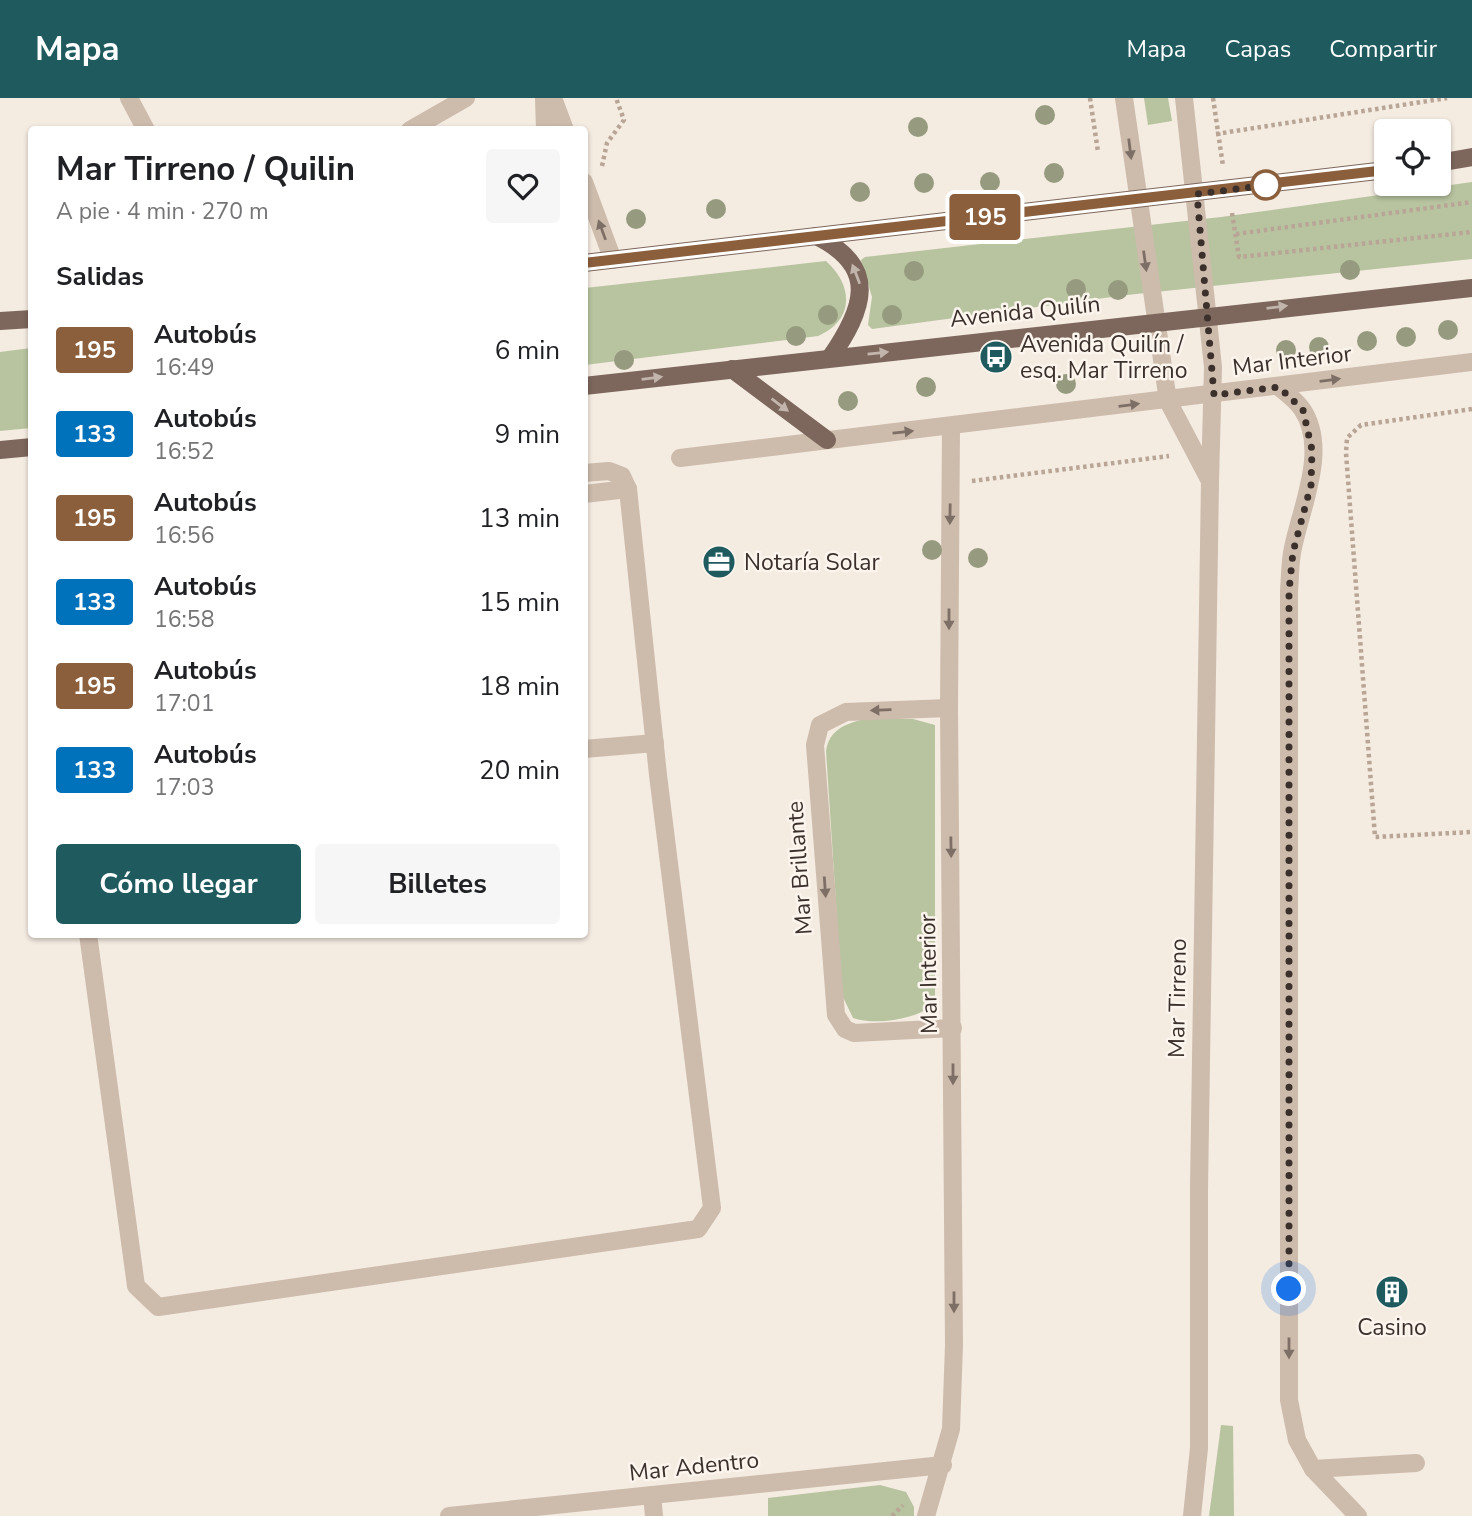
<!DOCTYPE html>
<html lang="es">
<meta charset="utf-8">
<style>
:root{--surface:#fff;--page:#f6f6f6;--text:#202124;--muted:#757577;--accent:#1f5a5e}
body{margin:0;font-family:"Nunito Sans",sans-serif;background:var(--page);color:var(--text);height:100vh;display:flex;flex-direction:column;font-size:26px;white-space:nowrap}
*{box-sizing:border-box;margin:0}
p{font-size:23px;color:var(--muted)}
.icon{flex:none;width:38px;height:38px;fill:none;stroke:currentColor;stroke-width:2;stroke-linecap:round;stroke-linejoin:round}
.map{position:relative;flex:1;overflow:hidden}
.drawer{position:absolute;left:28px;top:28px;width:560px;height:812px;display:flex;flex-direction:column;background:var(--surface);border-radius:7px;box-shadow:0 2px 5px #0004}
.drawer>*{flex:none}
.badge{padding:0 14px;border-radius:5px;font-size:24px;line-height:46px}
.buttons{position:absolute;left:1374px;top:21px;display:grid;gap:14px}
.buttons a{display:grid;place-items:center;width:77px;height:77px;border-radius:7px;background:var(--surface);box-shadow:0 2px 5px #0004;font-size:35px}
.you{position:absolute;width:35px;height:35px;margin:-18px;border:5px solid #fff;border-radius:50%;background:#1a73e8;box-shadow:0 0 0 10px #1a73e833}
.map>.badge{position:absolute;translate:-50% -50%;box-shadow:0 0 0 4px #fff}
h2{padding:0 28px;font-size:26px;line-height:63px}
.round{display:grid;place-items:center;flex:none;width:74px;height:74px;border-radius:7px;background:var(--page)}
.summary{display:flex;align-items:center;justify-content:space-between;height:119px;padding:0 28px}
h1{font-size:33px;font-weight:700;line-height:52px}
.button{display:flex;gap:14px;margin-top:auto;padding:14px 28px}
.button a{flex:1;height:80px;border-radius:7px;background:var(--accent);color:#fff;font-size:28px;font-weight:700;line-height:80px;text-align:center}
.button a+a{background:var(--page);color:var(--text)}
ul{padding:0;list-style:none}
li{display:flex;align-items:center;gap:21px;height:84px;padding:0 28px}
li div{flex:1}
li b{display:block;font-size:26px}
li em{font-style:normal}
li .badge{min-width:77px;font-weight:700;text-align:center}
header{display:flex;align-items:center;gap:42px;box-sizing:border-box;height:98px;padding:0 35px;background:var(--accent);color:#fff}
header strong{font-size:33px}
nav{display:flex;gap:38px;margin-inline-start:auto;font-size:24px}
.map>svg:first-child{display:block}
.green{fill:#b8c4a0}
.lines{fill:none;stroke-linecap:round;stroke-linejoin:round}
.path{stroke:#b9a596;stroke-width:4.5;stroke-dasharray:3.5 3.5;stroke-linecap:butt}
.minor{stroke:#cdbbac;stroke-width:18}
.major{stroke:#7d675c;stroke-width:18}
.tree{fill:#969b7f}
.oneway{fill:#7d6f65}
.oneway2{fill:#c2b5ac}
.line-casing{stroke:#fff;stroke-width:16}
.line{stroke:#8b5e3c;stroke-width:10}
.walk{stroke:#3b302b;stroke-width:7;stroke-dasharray:0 12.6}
.stop-dot{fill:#fff;stroke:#8b5e3c;stroke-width:3.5}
.labels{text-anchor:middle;stroke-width:5;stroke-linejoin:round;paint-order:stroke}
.street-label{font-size:23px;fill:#3b302b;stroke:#fbf5ee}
.poi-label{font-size:23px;fill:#3b302b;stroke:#fbf5ee;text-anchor:start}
</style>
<header>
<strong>Mapa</strong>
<nav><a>Mapa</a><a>Capas</a><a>Compartir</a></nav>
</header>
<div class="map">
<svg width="1472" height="1418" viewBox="0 0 1472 1418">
<rect width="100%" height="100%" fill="#f4ebe1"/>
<!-- green -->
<g class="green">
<path d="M1144,0h24l4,23 -24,4z"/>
<path d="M1472,84v77l-345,36 -255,34 -4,-4 4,-28 -11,-37 4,-3 356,-40z"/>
<path d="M826,163c27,24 29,59 -8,75l-233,29v-77z"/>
<path d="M31,250v80l-31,3v-79z"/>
<path d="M864,621h49l22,6v279c-19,15 -58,22 -82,14l-11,-23 -16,-244c3,-21 19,-27 38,-32z"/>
<path d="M1221,1327l12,1 1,90h-25z"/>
<path d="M880,1387l26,7 8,15v9h-146v-18z"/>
</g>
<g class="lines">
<!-- path -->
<g class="path">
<path d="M1090,0l8,54"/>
<path d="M1213,0l10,68"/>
<path d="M1216,36l231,-36"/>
<path d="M602,68l5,-23 17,-23 -8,-22"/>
<path d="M1232,115l7,44 233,-25"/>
<path d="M1236,136l236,-32"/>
<path d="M1472,311l-111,16 -14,13 -1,15 29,384 97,-5"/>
<path d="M972,383l197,-25"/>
<path d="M892,1418l11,-11"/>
</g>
<!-- minor -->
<g class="minor">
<path d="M129,0l17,32"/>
<path d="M544,0l1,32"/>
<path d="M553,0l12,32"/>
<path d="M1124,0l44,303 42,80"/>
<path d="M1184,0l29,269 -3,114 -11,708v259l-7,68"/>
<path d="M410,32l56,-32"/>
<path d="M584,84l29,78"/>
<path d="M1279,289c8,7 17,13 23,22 28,41 -3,102 -10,144 -2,12 -2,25 -3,38v809l8,40 16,29 45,47"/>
<path d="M680,360l792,-96"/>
<path d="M584,396l44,-5"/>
<path d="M949,610l-103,4 -26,13 -5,20 21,270 9,14 9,4 99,-5"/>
<path d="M584,651l71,-6"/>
<path d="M88,836l48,352 22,21 540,-78 14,-21 -54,-433 -30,-286 -6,-13 -13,-5 -25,2"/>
<path d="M1313,1371l103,-6"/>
<path d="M652,1397l2,21"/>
<path d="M449,1418l494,-51"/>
<path d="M926,1418l25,-87 3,-84 -5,-637 2,-281"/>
</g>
<!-- major -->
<g class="major">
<path d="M1438,65l34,-6"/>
<path d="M816,138c64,31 48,73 14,122"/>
<path d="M584,165l802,-93"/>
<path d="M0,223l32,-2"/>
<path d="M732,271l95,71"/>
<path d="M584,288l888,-98"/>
<path d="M0,352l32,-3"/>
</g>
</g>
<!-- trees -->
<g class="tree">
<circle cx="1045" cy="17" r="10"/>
<circle cx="918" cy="29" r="10"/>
<circle cx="1054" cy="75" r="10"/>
<circle cx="990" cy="84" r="10"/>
<circle cx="924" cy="85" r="10"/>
<circle cx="860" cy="94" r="10"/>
<circle cx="716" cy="111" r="10"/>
<circle cx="636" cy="121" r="10"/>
<circle cx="1350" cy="172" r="10"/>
<circle cx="914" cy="173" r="10"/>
<circle cx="1076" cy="191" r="10"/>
<circle cx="1118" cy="192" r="10"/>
<circle cx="828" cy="217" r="10"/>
<circle cx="892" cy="217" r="10"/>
<circle cx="1448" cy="232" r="10"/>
<circle cx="796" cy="238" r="10"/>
<circle cx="1406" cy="239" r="10"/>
<circle cx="1367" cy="243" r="10"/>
<circle cx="1319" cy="249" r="10"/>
<circle cx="1286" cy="252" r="10"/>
<circle cx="624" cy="262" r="10"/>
<circle cx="1066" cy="286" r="10"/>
<circle cx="926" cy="289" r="10"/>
<circle cx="848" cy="303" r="10"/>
<circle cx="932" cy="452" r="10"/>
<circle cx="978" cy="460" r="10"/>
</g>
<!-- one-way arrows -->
<defs><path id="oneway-solid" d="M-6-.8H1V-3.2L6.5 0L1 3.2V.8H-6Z" transform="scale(1.75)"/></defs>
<g class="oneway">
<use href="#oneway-solid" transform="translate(1130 51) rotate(83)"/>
<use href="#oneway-solid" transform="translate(602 132) rotate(-110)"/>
<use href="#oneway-solid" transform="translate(1145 163) rotate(82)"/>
<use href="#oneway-solid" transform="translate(1330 282) rotate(-7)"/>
<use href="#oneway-solid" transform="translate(1129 307) rotate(-7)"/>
<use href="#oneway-solid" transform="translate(903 334) rotate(-6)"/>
<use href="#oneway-solid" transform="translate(950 416) rotate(91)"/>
<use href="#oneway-solid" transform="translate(949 521) rotate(90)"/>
<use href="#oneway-solid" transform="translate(881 612) rotate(178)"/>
<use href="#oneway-solid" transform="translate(951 749) rotate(89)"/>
<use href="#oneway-solid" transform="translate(825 789) rotate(86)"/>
<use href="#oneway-solid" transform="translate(953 976) rotate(90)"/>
<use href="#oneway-solid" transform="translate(954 1204) rotate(90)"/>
<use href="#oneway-solid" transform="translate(1289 1250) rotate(90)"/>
</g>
<g class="oneway2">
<use href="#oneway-solid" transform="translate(856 176) rotate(-111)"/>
<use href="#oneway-solid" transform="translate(1277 209) rotate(-7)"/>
<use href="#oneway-solid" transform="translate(878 255) rotate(-6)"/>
<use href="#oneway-solid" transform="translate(652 280) rotate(-7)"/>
<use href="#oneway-solid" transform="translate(780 307) rotate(37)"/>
</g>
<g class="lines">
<defs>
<path id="line" d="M584,165l802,-93"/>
</defs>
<!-- line casing -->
<use href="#line" class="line-casing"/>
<!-- line -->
<use href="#line" class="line"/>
<!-- walk -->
<path class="walk" d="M1266,87l10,-1 -79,10 17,201 65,-8 24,23 9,40 -1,35 -18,67 -4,39v698"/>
</g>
<!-- icons -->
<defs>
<symbol id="bus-disc" viewBox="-11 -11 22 22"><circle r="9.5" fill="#1f5a5e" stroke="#fbf5ee"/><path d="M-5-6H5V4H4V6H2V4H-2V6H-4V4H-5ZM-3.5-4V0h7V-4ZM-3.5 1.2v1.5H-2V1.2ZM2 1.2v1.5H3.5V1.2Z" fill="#fff"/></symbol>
<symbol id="office-disc" viewBox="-11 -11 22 22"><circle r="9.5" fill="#1f5a5e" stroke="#fbf5ee"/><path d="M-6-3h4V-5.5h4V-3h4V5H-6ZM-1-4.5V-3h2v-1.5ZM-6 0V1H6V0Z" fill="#fff"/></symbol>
<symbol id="building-disc" viewBox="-11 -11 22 22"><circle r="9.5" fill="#1f5a5e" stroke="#fbf5ee"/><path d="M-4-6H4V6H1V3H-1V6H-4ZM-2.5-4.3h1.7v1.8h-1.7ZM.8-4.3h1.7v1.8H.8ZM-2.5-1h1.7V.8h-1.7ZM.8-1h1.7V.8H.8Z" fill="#fff"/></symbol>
</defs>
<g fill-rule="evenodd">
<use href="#bus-disc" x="977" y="240" width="38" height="38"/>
<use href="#office-disc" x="700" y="445" width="38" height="38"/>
<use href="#building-disc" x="1373" y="1175" width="38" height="38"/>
</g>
<!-- markers -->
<circle class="stop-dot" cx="1266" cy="87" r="14"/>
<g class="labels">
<!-- street labels -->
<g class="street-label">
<text transform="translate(1025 213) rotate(-6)" y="8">Avenida Quilín</text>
<text transform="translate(1292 262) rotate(-7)" y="8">Mar Interior</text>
<text transform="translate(799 770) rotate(-94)" y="8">Mar Brillante</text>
<text transform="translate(928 876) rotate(-91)" y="8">Mar Interior</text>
<text transform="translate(1177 900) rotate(-89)" y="8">Mar Tirreno</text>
<text transform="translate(694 1368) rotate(-6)" y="8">Mar Adentro</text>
</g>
<!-- poi labels -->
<g class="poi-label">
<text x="1020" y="254">Avenida Quilín /<tspan x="1020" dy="26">esq. Mar Tirreno</tspan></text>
<text x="744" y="472">Notaría Solar</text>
<text x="1392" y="1237" text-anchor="middle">Casino</text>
</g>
</g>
</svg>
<div class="buttons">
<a><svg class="icon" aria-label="locate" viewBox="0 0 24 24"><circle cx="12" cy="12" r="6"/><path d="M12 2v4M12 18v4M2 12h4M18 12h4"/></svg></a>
</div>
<div class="you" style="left:1289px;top:1191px"></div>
<b class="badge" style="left:985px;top:119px;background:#8b5e3c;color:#fff">195</b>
<section class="drawer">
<div class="summary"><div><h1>Mar Tirreno / Quilin</h1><p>A pie · 4 min · 270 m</p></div><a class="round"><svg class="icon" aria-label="heart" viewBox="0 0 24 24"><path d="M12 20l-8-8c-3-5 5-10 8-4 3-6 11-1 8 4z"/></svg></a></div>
<h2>Salidas</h2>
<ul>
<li><span class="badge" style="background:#8b5e3c;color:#fff">195</span><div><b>Autobús</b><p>16:49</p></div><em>6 min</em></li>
<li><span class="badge" style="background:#0072bc;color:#fff">133</span><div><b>Autobús</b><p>16:52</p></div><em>9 min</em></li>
<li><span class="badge" style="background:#8b5e3c;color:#fff">195</span><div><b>Autobús</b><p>16:56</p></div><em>13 min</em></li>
<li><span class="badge" style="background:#0072bc;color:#fff">133</span><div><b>Autobús</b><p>16:58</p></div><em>15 min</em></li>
<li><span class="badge" style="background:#8b5e3c;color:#fff">195</span><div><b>Autobús</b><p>17:01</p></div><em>18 min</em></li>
<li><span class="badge" style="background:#0072bc;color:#fff">133</span><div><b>Autobús</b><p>17:03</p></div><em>20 min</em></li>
</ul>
<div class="button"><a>Cómo llegar</a><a>Billetes</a></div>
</section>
</div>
